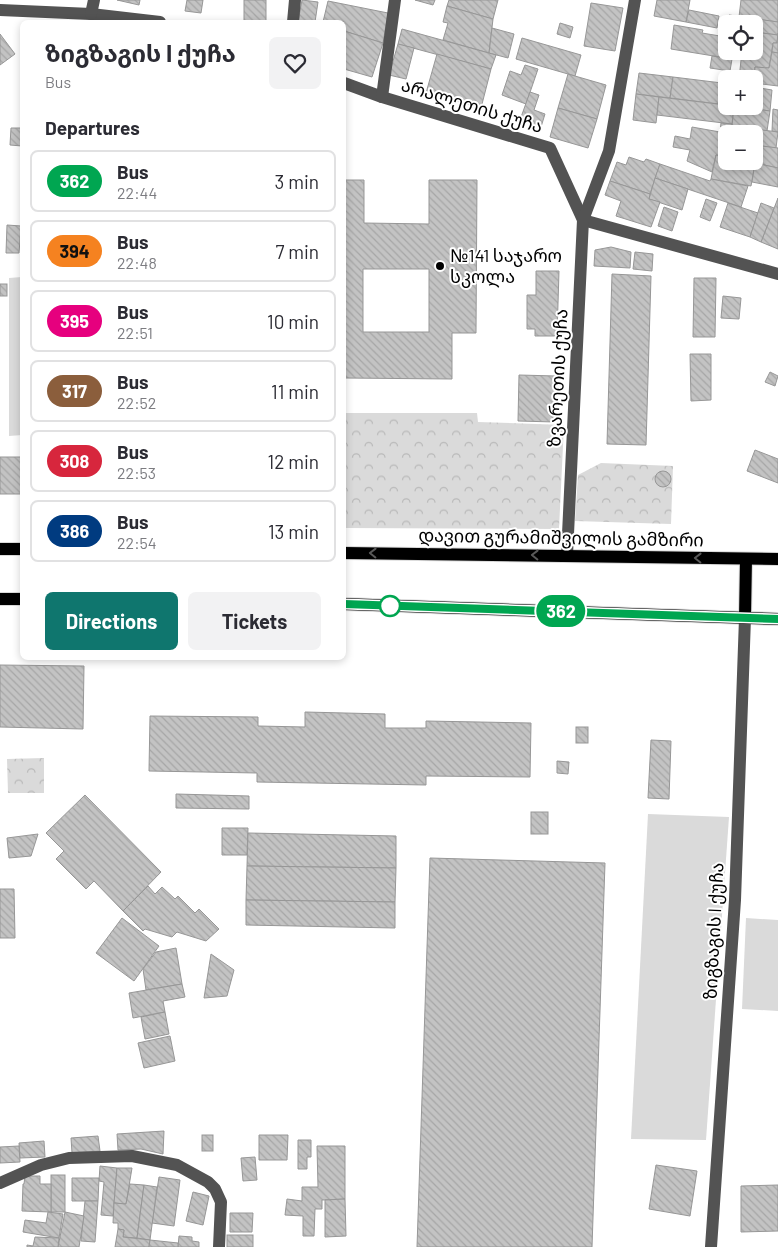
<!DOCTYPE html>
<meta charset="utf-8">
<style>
:root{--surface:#fff;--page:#f2f2f3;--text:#2b2b33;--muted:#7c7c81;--line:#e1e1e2;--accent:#0f766e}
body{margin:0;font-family:Barlow,"Noto Sans Georgian",sans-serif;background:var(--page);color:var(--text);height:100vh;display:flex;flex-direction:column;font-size:19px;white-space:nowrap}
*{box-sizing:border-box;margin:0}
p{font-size:16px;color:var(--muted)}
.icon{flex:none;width:28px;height:28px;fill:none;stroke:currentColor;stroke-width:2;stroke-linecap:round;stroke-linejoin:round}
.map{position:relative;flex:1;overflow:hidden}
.side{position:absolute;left:20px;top:20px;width:326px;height:640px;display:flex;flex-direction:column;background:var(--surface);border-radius:8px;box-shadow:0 2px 8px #0003}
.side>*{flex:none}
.badge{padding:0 10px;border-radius:16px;font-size:18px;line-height:32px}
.tools{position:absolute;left:718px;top:15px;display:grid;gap:10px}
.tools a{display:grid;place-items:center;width:45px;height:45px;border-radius:8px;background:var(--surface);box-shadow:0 2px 8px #0003;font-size:25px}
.map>.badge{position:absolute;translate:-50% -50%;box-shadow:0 0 0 2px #fff}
h2{padding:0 25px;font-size:19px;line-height:45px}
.round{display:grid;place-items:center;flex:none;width:52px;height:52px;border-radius:8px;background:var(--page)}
.summary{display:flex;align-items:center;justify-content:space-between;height:85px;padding:0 25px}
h1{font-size:24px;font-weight:700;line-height:38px}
.button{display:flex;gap:10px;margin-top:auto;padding:10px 25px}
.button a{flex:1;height:58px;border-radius:8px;background:var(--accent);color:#fff;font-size:20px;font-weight:700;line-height:58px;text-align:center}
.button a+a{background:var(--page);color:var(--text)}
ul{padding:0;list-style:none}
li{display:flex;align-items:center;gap:15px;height:62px;margin:0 10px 8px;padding:0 15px;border:2px solid var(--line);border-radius:8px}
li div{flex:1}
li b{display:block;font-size:19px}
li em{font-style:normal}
li .badge{min-width:55px;font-weight:700;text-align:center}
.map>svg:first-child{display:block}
.green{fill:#dadada}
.park{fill:url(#park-crowns)}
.building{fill:url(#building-back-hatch);stroke:#979797;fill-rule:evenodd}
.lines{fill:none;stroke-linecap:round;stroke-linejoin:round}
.major-casing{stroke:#dbdbdb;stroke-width:14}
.minor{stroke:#535353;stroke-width:12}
.major{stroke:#000;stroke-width:12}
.oneway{stroke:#595959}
.line-casing{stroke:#fff;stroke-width:11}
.line{stroke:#00a651;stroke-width:8}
.poi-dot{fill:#000;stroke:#fff;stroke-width:2}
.stop-dot{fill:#fff;stroke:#00a651;stroke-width:2.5}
.labels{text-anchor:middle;stroke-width:4;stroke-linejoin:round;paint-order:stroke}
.street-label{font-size:18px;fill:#000;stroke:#fff}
.poi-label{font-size:18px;fill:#000;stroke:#fff;text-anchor:start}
</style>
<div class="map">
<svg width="778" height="1247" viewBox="0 0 778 1247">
<defs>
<pattern id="park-crowns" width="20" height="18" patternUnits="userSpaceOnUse" patternTransform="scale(1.25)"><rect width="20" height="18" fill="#dadada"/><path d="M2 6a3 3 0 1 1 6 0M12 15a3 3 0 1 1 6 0" fill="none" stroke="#b9b9b9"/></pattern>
<pattern id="building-back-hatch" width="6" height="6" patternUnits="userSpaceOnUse" patternTransform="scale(1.25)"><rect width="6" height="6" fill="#c3c3c3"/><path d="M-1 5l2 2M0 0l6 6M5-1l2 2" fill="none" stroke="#a6a6a6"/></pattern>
</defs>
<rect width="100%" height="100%" fill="#fff"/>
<!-- green -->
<g class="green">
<path d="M22,277v158l-13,1v-158z"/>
<path d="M648,814l81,3 -23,323 -75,-1z"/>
<path d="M746,918l32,2v91l-36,-2z"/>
</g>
<!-- park -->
<g class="park">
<path d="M344,413h133l1,9 86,3 -5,104 -215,-1z"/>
<path d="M601,463l72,3 -2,58 -96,-3 3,-46z"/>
<path d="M44,758v35h-36l-1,-34z"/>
</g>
<!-- building -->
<g class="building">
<path d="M117,0h23l-1,5z"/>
<path d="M187,0h16l-2,13 -16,-2z"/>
<rect x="244" y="0" width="22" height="22"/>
<path d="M302,0l16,2 -3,20h-17z"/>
<path d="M415,0h20l-2,5z"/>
<path d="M449,0h49l-5,19 -46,-13z"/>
<path d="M657,0h33l-4,22 -32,-6z"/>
<path d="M741,0h37v22l-39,-5z"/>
<path d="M328,1l60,12 -5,30 -39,-12v-9h-21z"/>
<path d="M591,3l32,5 -8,43 -31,-5z"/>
<path d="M447,6l46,13 -4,34 -46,-13 5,-17 -5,-1z"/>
<path d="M689,10l30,6 -2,12 -31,-6z"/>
<path d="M729,15l49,7v13l-24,-3v-8h-26z"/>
<path d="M560,23l13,4 -3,11 -13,-4z"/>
<path d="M674,25l29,5 -1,3 24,4v14h8l-2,8 -61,-10z"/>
<path d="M492,28l22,6 -6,24 -19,-5z"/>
<path d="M402,29l94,26 -5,14 -93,-25z"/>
<path d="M344,31l39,12 -11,34 -28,-8z"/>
<path d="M754,32l24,3 -1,8h-4l-4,25 -14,-1 -1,12h-15l3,-28h12z"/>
<path d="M778,33v20l-6,-1 1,-9h4z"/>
<path d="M0,34l15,20 -15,11z"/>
<path d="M522,38l59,17 -6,21 -59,-17z"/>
<path d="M398,44l16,4 -8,31 -17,-4z"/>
<path d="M772,52l6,1v33l-24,-3 1,-16 14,1z"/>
<path d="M437,54l54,15 -10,39 -55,-15z"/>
<path d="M712,56l20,3 -2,12 -20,-3z"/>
<path d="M525,65l13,4 -12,35 -24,-9 8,-24 11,4z"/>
<path d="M639,73l34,4 -3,21 -34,-4z"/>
<path d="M568,74l38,11 -9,34 -39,-11z"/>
<path d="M673,77l49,6 -3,21 -49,-6z"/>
<path d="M722,83l4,1v21l-7,-1z"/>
<path d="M754,87l18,3 -2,21 -35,-5h19z"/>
<path d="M530,92l9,3 -5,15 11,4 -4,13 -21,-7z"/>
<path d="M636,94l23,3 -3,26 -23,-3z"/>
<path d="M659,97l75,9 -2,18 -75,-9z"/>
<path d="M734,106l36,5 -3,20 -35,-5z"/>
<path d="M558,108l39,11 -9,29 -38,-11z"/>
<path d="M773,109l5,1v22l-6,-1z"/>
<path d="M721,123l11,1v2l46,6 -2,16 -22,-3v-11h-28v8l-7,-1z"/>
<path d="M692,127l28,5 -1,9 7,1v15l-10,-2 -4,17 -25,-11 3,-11 -17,-3 2,-11 15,3z"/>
<path d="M11,128h11v18l-12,-1z"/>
<path d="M754,145l24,3v20l-32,-7h8z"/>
<path d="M716,155l10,2v4l29,2 -4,23 -40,-7z"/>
<path d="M629,157l15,5 2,-3 14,5 -10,30 -40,-13 7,-19 9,3z"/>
<path d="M755,163l23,5v19l-26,-5z"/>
<path d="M660,164l50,17 1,-2 37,7 -7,21 -86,-29z"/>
<path d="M655,178l33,11 -6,21 -33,-11z"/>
<path d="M344,180h20v43l65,1v-44h48l-1,153h-24v46l-108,-1zM363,269h66v63h-66z"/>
<path d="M610,181l40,13 -1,5 11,3 -9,25 -35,-11 5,-15 -16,-6z"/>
<path d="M778,198v51l-17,-7z"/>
<path d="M706,199l11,4 -7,18 -10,-4z"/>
<path d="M728,203l30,10 -8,24 -30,-10z"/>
<path d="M761,203l13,5 -13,34 -11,-5z"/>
<path d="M664,207l14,5 -6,19 -14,-5z"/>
<path d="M7,225l14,1 -2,27h-13z"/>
<path d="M611,247l20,5 -1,16 -36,-2 1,-16z"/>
<path d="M635,252l18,2 -1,17 -19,-2z"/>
<path d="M536,271h23l-2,65h-22v-7h-8v-34h9z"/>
<path d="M612,274l39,2 -5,169 -39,-1z"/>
<path d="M694,278h22l-1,59h-22z"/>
<rect x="0" y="284" width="7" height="12"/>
<path d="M723,296l18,2 -2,21 -18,-1z"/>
<path d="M690,354h21v46l-20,1z"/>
<path d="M770,372l8,4 -3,10 -10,-4z"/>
<path d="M519,375l37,1 -1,46 -37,-1z"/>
<path d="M755,450l23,9v24l-31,-12z"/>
<rect x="0" y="457" width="22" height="37"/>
<circle cx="663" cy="479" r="8"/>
<path d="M0,665l84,1 -1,63 -83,-2z"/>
<path d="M305,712l80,2v14h41v-7l105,2 -1,54 -104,-1v9l-169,-3v-9l-108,-2 1,-55 108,1v9l47,1z"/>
<rect x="576" y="727" width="12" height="16"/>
<path d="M651,740l20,1 -2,58 -21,-1z"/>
<path d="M557,761l12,1 -1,12 -11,-1z"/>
<path d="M176,794l73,2v13l-73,-1z"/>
<path d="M85,795l76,77 -38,39 -29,-30 -8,8 -30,-30 8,-8 -18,-18z"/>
<rect x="531" y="812" width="17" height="22"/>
<path d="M222,828h26l-1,27h-25z"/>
<path d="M248,833l148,3v32l-149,-2z"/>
<path d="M38,834l-7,22 -22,2 -2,-20z"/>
<path d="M430,858l175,5 -13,384h-175z"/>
<path d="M247,866l149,2 -1,34 -149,-2z"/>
<path d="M148,886l7,8 7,-7 13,12 3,-3 17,17 4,-4 20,20 -13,12 -29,-9 -5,5 -27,-8 -2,2 -20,-20z"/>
<path d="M0,889h14l1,49h-15z"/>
<path d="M246,900l149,2v26l-149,-3z"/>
<path d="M122,918l37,28 -25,35 -38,-28z"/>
<path d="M176,948l6,36 -36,6 -3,-21 13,-17z"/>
<path d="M211,954l23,16 -7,26 -23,2z"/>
<path d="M182,984l3,13 -22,4 2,11 -32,6 -4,-25z"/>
<path d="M165,1012l4,22 -24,5 -4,-22z"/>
<path d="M170,1036l5,25 -31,7 -6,-25z"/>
<path d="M164,1131l-1,23 -22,-5 -23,1 -1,-16z"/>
<rect x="202" y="1135" width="11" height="16"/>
<path d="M259,1135h29l-1,25h-28z"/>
<path d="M98,1136l2,15 -28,2 -1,-15z"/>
<path d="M298,1140h13v17h-4v12h-9z"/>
<path d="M44,1141l1,16 -25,1 -1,-15z"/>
<path d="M19,1146l1,16 -20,1v-16z"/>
<path d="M317,1146h28v53l-23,1v9h-7l-1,27h-11v-20l-18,-1 2,-16 15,2v-14h16z"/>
<path d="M255,1157l2,23 -14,1 -2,-23z"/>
<path d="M656,1165l41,6 -7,45 -41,-7z"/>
<path d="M100,1166l17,2 -4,48 -12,-1 3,-33 -5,-1z"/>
<path d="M117,1168h15l-6,36 -12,-1z"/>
<rect x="51" y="1175" width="14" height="37"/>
<path d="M25,1176h15v8h11v28l-29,-1 1,-27h1z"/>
<path d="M159,1177l21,3 -6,46 -22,-3z"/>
<path d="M72,1178h27l-1,23h-26z"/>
<path d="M130,1184l14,1 -7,53 -14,-1 1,-7 -6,-1v-6h-5l1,-20 12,1z"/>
<path d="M144,1185l13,2 -7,53 -13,-2z"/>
<path d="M778,1185v46l-37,1v-46z"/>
<path d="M193,1192l16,4 -6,29 -17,-4z"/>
<path d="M345,1199l1,37 -21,1v-37z"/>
<path d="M85,1201h13l-3,41 -14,-1z"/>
<path d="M48,1212l15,2 -4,24 -36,-6 2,-12 21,3z"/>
<path d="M65,1212l19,4 -5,31h-21z"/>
<path d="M230,1213h23l-1,19h-22z"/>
<path d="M118,1229l6,1 -1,7 27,3 -1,7h-34z"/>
<rect x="227" y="1235" width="26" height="12"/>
<path d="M179,1236l13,1v4l7,1v5h-21z"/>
<path d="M35,1237l24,1 -1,9h-31v-2l6,1z"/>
<path d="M150,1240l28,3v4h-29z"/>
</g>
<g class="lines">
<defs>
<g id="major">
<path d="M0,549h22"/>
<path d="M344,553l434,6"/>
<path d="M0,599h22"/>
<path d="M344,604l434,15"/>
<path d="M745,618l1,-59"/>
</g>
</defs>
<!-- major casing -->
<use href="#major" class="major-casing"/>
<!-- minor -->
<g class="minor">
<path d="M0,10l91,4 69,8"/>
<path d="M91,14l3,-14"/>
<path d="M293,22l2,-22"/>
<path d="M344,83l38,14 168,51 33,72 195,54"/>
<path d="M382,97l13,-97"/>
<path d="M567,555l16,-335 26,-69 26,-151"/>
<path d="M0,1183l41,-18 28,-7 63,-2 45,9 31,17 7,7 6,13 -2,45"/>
<path d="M711,1247l24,-347 10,-282"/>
</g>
<!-- major -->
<use href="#major" class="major"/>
</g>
<!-- one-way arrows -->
<defs><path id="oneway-chevron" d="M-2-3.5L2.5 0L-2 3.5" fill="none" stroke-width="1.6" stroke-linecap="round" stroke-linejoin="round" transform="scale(1.25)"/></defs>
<g class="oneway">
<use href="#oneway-chevron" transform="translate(373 553) rotate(-179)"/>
<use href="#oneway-chevron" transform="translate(535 555) rotate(-179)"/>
<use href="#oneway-chevron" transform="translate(698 558) rotate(-179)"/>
</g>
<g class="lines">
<defs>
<path id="line" d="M344,604l434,15"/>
</defs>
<!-- line casing -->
<use href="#line" class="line-casing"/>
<!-- line -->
<use href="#line" class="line"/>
</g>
<!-- markers -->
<circle class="poi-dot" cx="440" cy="266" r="5"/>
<circle class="stop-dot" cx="390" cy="606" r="10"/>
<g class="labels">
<!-- street labels -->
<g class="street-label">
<text transform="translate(472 106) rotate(17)" y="6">არალეთის ქუჩა</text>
<text transform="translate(558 378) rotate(-87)" y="6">ზვარეთის ქუჩა</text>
<text transform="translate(561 538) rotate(1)" y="6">დავით გურამიშვილის გამზირი</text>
<text transform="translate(714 931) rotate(-87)" y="6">ზიგზაგის I ქუჩა</text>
</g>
<!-- poi labels -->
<g class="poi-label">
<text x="450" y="262">№141 საჯარო<tspan x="450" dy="21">სკოლა</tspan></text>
</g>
</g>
</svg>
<div class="tools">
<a><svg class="icon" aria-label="locate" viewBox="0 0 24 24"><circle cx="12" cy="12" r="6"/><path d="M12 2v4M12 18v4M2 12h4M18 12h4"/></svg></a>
<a>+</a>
<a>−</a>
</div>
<b class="badge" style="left:561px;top:611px;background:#00a651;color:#fff">362</b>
<section class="side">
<div class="summary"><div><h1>ზიგზაგის I ქუჩა</h1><p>Bus</p></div><a class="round"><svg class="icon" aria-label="heart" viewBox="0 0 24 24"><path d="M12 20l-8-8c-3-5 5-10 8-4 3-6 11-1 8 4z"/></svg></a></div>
<h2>Departures</h2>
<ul>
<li><span class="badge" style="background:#00a651;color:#fff">362</span><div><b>Bus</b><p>22:44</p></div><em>3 min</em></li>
<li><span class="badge" style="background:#f58220;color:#111">394</span><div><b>Bus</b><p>22:48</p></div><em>7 min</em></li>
<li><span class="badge" style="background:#e6007e;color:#fff">395</span><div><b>Bus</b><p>22:51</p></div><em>10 min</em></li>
<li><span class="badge" style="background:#8b5e3c;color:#fff">317</span><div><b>Bus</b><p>22:52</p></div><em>11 min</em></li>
<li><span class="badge" style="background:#d7263d;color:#fff">308</span><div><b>Bus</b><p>22:53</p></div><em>12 min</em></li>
<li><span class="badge" style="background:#003b80;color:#fff">386</span><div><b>Bus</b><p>22:54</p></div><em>13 min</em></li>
</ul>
<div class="button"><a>Directions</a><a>Tickets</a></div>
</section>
</div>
